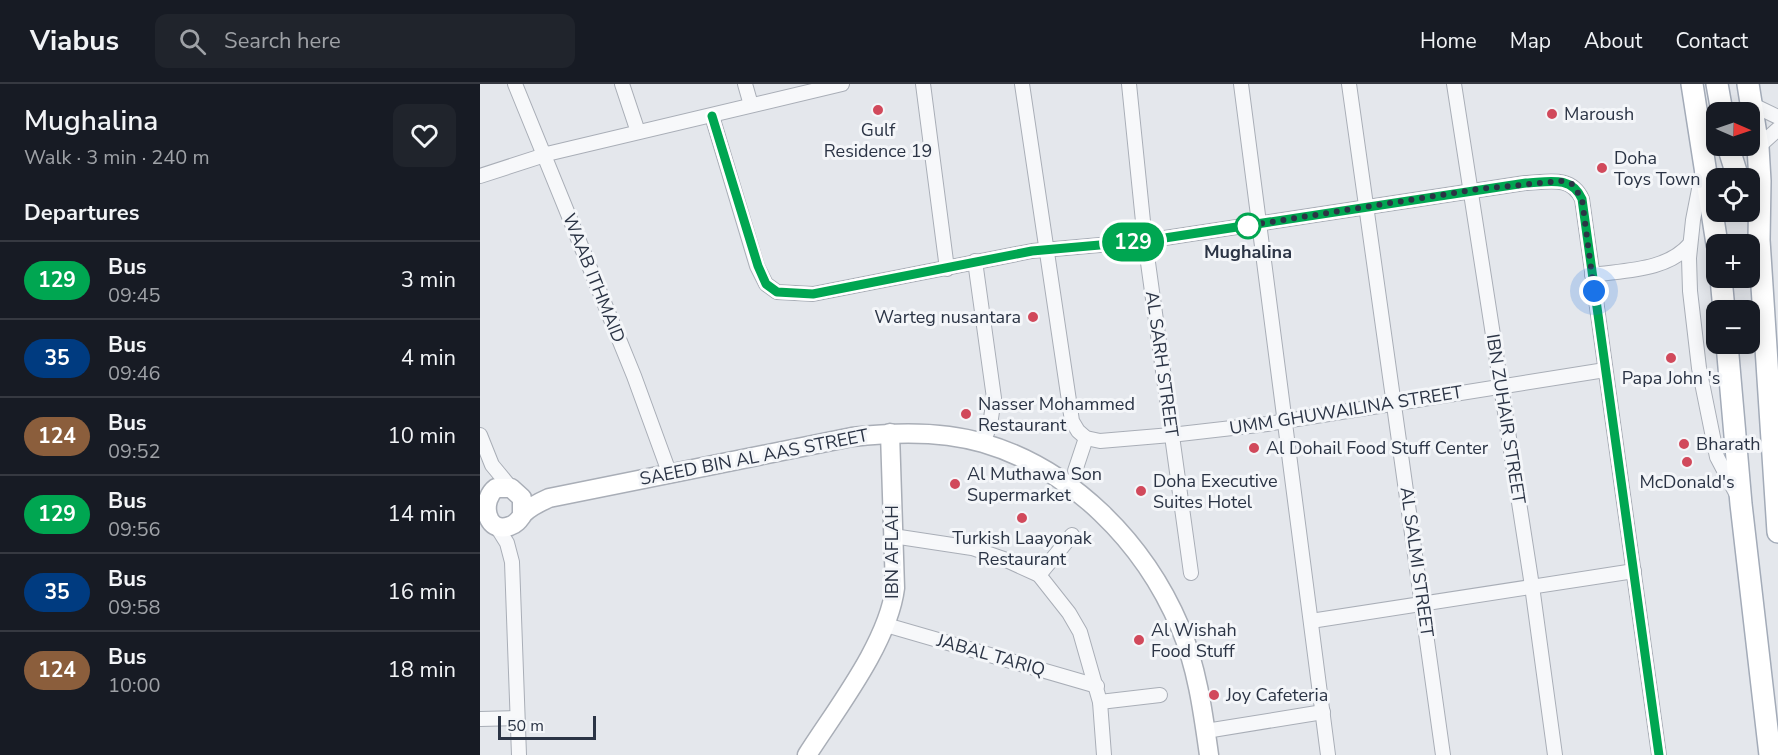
<!DOCTYPE html>
<meta charset="utf-8">
<style>
:root{--surface:#171b24;--page:#20242c;--text:#f1f3f6;--muted:#9ea1a6;--line:#363941}
body{margin:0;font-family:"Nunito Sans",sans-serif;background:var(--page);color:var(--text);height:100vh;display:flex;flex-direction:column;font-size:22px;white-space:nowrap}
*{box-sizing:border-box;margin:0}
p{font-size:20px;color:var(--muted)}
.icon{flex:none;width:33px;height:33px;fill:none;stroke:currentColor;stroke-width:2;stroke-linecap:round;stroke-linejoin:round}
.map{position:relative;flex:1;overflow:hidden}
.sheet{display:flex;flex-direction:column;background:var(--surface);width:480px}
.sheet>*{flex:none}
.badge{padding:0 12px;border-radius:20px;font-size:21px;line-height:39px}
.needle{width:39px;rotate:92deg}
.fabs{position:absolute;left:1226px;top:18px;display:grid;gap:12px}
.fabs a{display:grid;place-items:center;width:54px;height:54px;border-radius:12px;background:var(--surface);box-shadow:0 3px 15px #0003;font-size:30px}
.scale{position:absolute;left:18px;bottom:15px;width:98px;box-sizing:border-box;padding-left:6px;border:3px solid #2b3445;border-top:0;font-size:16px;line-height:21px;white-space:nowrap;color:#2b3445;-webkit-text-stroke:4px #f4f6f9;paint-order:stroke}
.you{position:absolute;width:30px;height:30px;margin:-15px;border:4px solid #fff;border-radius:50%;background:#1a73e8;box-shadow:0 0 0 9px #1a73e833}
.map>.badge{position:absolute;translate:-50% -50%;box-shadow:0 0 0 3px #fff}
h2{padding:0 24px;font-size:22px;line-height:54px}
.round{display:grid;place-items:center;flex:none;width:63px;height:63px;border-radius:12px;background:var(--page)}
.headline{display:flex;align-items:center;justify-content:space-between;height:102px;padding:0 24px}
h1{font-size:28px;font-weight:600;line-height:45px}
ul{padding:0;list-style:none}
li{display:flex;align-items:center;gap:18px;height:78px;padding:0 24px;border-top:2px solid var(--line)}
li div{flex:1}
li b{display:block;font-size:22px}
li em{font-style:normal}
li .badge{min-width:66px;font-weight:700;text-align:center}
header{display:flex;align-items:center;gap:36px;box-sizing:border-box;height:84px;padding:0 30px;background:var(--surface);border-bottom:2px solid var(--line)}
header strong{font-size:28px}
nav{display:flex;gap:33px;margin-inline-start:auto;font-size:21px}
.search{width:420px;height:54px;background:var(--page);display:flex;align-items:center;gap:15px;box-sizing:border-box;padding:0 21px;border-radius:12px;color:var(--muted);font-size:22px}
main{display:flex;flex:1;min-height:0}
.map>svg:first-child{display:block}
.lines{fill:none;stroke-linecap:round;stroke-linejoin:round}
.street-casing{stroke:#a9aeb7;stroke-width:16}
.secondary-casing{stroke:#a9aeb7;stroke-width:21}
.primary-casing{stroke:#a3abb8;stroke-width:24}
.street{stroke:#f7f8fa;stroke-width:14}
.secondary{stroke:#fff;stroke-width:18}
.primary{stroke:#fff;stroke-width:21}
.line-casing{stroke:#fff;stroke-width:14}
.line{stroke:#00a651;stroke-width:9}
.walk{stroke:#2b3445;stroke-width:6;stroke-dasharray:0 10.8}
.poi-dot{fill:#d1495b;stroke:#f4f6f9;stroke-width:2}
.stop-dot{fill:#fff;stroke:#00a651;stroke-width:3}
.labels{text-anchor:middle;stroke-width:6;stroke-linejoin:round;paint-order:stroke}
.poi-label{font-size:18px;fill:#2b3445;stroke:#f4f6f9;text-anchor:start}
.stop-label{font-size:18px;font-weight:bold;fill:#2b3445;stroke:#f4f6f9}
.street-label{font-size:18px;fill:#2b3445;stroke:#f4f6f9}
</style>
<header>
<strong>Viabus</strong>
<div class="search"><svg class="icon" aria-label="search" viewBox="0 0 24 24"><circle cx="10" cy="10" r="6"/><path d="M15 15l6 6"/></svg>Search here</div>
<nav><a>Home</a><a>Map</a><a>About</a><a>Contact</a></nav>
</header>
<main>
<section class="sheet">
<div class="headline"><div><h1>Mughalina</h1><p>Walk · 3 min · 240 m</p></div><a class="round"><svg class="icon" aria-label="heart" viewBox="0 0 24 24"><path d="M12 20l-8-8c-3-5 5-10 8-4 3-6 11-1 8 4z"/></svg></a></div>
<h2>Departures</h2>
<ul>
<li><span class="badge" style="background:#00a651;color:#fff">129</span><div><b>Bus</b><p>09:45</p></div><em>3 min</em></li>
<li><span class="badge" style="background:#003b80;color:#fff">35</span><div><b>Bus</b><p>09:46</p></div><em>4 min</em></li>
<li><span class="badge" style="background:#8b5e3c;color:#fff">124</span><div><b>Bus</b><p>09:52</p></div><em>10 min</em></li>
<li><span class="badge" style="background:#00a651;color:#fff">129</span><div><b>Bus</b><p>09:56</p></div><em>14 min</em></li>
<li><span class="badge" style="background:#003b80;color:#fff">35</span><div><b>Bus</b><p>09:58</p></div><em>16 min</em></li>
<li><span class="badge" style="background:#8b5e3c;color:#fff">124</span><div><b>Bus</b><p>10:00</p></div><em>18 min</em></li>
</ul>
</section>
<div class="map">
<svg width="1298" height="671" viewBox="0 0 1298 671">
<rect width="100%" height="100%" fill="#e4e7ec"/>
<g class="lines">
<defs>
<g id="street">
<path d="M35,0l119,292 35,96"/>
<path d="M142,0l16,48"/>
<path d="M265,0l6,21"/>
<path d="M443,0l24,185"/>
<path d="M542,0l50,337 6,10 8,7 14,3 71,-6 96,-11 338,-54"/>
<path d="M649,0l16,157 46,332"/>
<path d="M761,0l87,671"/>
<path d="M869,0l94,671"/>
<path d="M974,0l78,502 23,169"/>
<path d="M1273,21l25,12"/>
<path d="M232,32l45,150 9,18 11,8 36,2 219,-43 113,-10 380,-58c23,-1 46,-8 57,16l77,556"/>
<path d="M1278,63l20,-18"/>
<path d="M1222,90l-9,46 -4,38 1,33 9,77 18,89 20,38"/>
<path d="M0,92l71,-23 291,-69"/>
<path d="M495,177l19,137 -4,27 -7,18"/>
<path d="M1112,191c33,-5 75,-4 98,-31"/>
<path d="M0,351l12,30 19,23"/>
<path d="M595,387l11,-33"/>
<path d="M17,443l10,16 5,19 7,193"/>
<path d="M413,452l79,12 32,11 35,16 30,38 11,19 20,70 4,53"/>
<path d="M559,491l33,-40"/>
<path d="M831,537l323,-50"/>
<path d="M406,541l211,61"/>
<path d="M620,618l60,-7"/>
<path d="M0,635l37,-1"/>
<path d="M726,647l117,-19"/>
</g>
<g id="secondary">
<path d="M42,431v-17l-11,-10h-15c-16,12 -11,47 14,38 7,-2 10,-8 14,-13 7,-7 16,-11 25,-15l303,-61c42,-5 91,-6 131,6 89,26 161,99 197,184 17,40 23,85 29,128"/>
<path d="M327,671c30,-47 81,-112 88,-167l-5,-155"/>
</g>
<g id="primary">
<path d="M1212,0l25,160"/>
<path d="M1237,0l5,28"/>
<path d="M1268,0l10,63 2,34 -1,59 19,292"/>
<path d="M1248,62l10,32"/>
<path d="M1241,194l3,32"/>
<path d="M1247,260l14,160 29,251"/>
</g>
</defs>
<!-- street casing -->
<use href="#street" class="street-casing"/>
<!-- secondary casing -->
<use href="#secondary" class="secondary-casing"/>
<!-- primary casing -->
<use href="#primary" class="primary-casing"/>
<!-- street -->
<use href="#street" class="street"/>
<!-- secondary -->
<use href="#secondary" class="secondary"/>
<!-- primary -->
<use href="#primary" class="primary"/>
</g>
<g class="lines">
<defs>
<path id="line" d="M232,32l46,150 8,18 11,8 36,2 219,-43 113,-10 381,-58c22,-1 45,-8 56,16l77,556"/>
</defs>
<!-- line casing -->
<use href="#line" class="line-casing"/>
<!-- line -->
<use href="#line" class="line"/>
<!-- walk -->
<path class="walk" d="M768,142l-9,1 240,-38 82,-8 11,3 10,15 12,92"/>
</g>
<!-- markers -->
<g class="poi-dot">
<circle cx="398" cy="26" r="6"/>
<circle cx="1072" cy="30" r="6"/>
<circle cx="1122" cy="84" r="6"/>
<circle cx="553" cy="233" r="6"/>
<circle cx="1191" cy="274" r="6"/>
<circle cx="486" cy="330" r="6"/>
<circle cx="1204" cy="360" r="6"/>
<circle cx="774" cy="364" r="6"/>
<circle cx="1207" cy="378" r="6"/>
<circle cx="475" cy="400" r="6"/>
<circle cx="661" cy="407" r="6"/>
<circle cx="542" cy="434" r="6"/>
<circle cx="659" cy="556" r="6"/>
<circle cx="734" cy="611" r="6"/>
</g>
<circle class="stop-dot" cx="768" cy="142" r="12"/>
<g class="labels">
<!-- poi labels -->
<g class="poi-label">
<text x="1084" y="36">Maroush</text>
<text x="398" y="52" text-anchor="middle">Gulf<tspan x="398" dy="21">Residence 19</tspan></text>
<text x="1134" y="80">Doha<tspan x="1134" dy="21">Toys Town</tspan></text>
<text x="541" y="239" text-anchor="end">Warteg nusantara</text>
<text x="1191" y="300" text-anchor="middle">Papa John 's</text>
<text x="498" y="326">Nasser Mohammed<tspan x="498" dy="21">Restaurant</tspan></text>
<text x="1216" y="366">Bharath</text>
<text x="786" y="370">Al Dohail Food Stuff Center</text>
<text x="487" y="396">Al Muthawa Son<tspan x="487" dy="21">Supermarket</tspan></text>
<text x="673" y="403">Doha Executive<tspan x="673" dy="21">Suites Hotel</tspan></text>
<text x="1207" y="404" text-anchor="middle">McDonald's</text>
<text x="542" y="460" text-anchor="middle">Turkish Laayonak<tspan x="542" dy="21">Restaurant</tspan></text>
<text x="671" y="552">Al Wishah<tspan x="671" dy="21">Food Stuff</tspan></text>
<text x="746" y="617">Joy Cafeteria</text>
</g>
<!-- stop labels -->
<g class="stop-label">
<text x="768" y="174">Mughalina</text>
</g>
<!-- street labels -->
<g class="street-label">
<text transform="translate(114 194) rotate(68)" y="6">WAAB ITHMAID</text>
<text transform="translate(682 280) rotate(82)" y="6">AL SARH STREET</text>
<text transform="translate(866 326) rotate(-9)" y="6">UMM GHUWAILINA STREET</text>
<text transform="translate(1026 335) rotate(81)" y="6">IBN ZUHAIR STREET</text>
<text transform="translate(274 373) rotate(-11)" y="6">SAEED BIN AL AAS STREET</text>
<text transform="translate(412 468) rotate(-90)" y="6">IBN AFLAH</text>
<text transform="translate(937 478) rotate(82)" y="6">AL SALMI STREET</text>
<text transform="translate(511 571) rotate(16)" y="6">JABAL TARIQ</text>
</g>
</g>
</svg>
<div class="fabs">
<a><svg class="needle" viewBox="-14 -14 28 28"><path d="M0-13l5 13h-10z" fill="#e53935"/><path d="M0 13l5-13h-10z" fill="#9ea1a6"/></svg></a>
<a><svg class="icon" aria-label="locate" viewBox="0 0 24 24"><circle cx="12" cy="12" r="6"/><path d="M12 2v4M12 18v4M2 12h4M18 12h4"/></svg></a>
<a>+</a>
<a>−</a>
</div>
<div class="scale">50 m</div>
<div class="you" style="left:1114px;top:207px"></div>
<b class="badge" style="left:653px;top:158px;background:#00a651;color:#fff">129</b>
</div>
</main>
